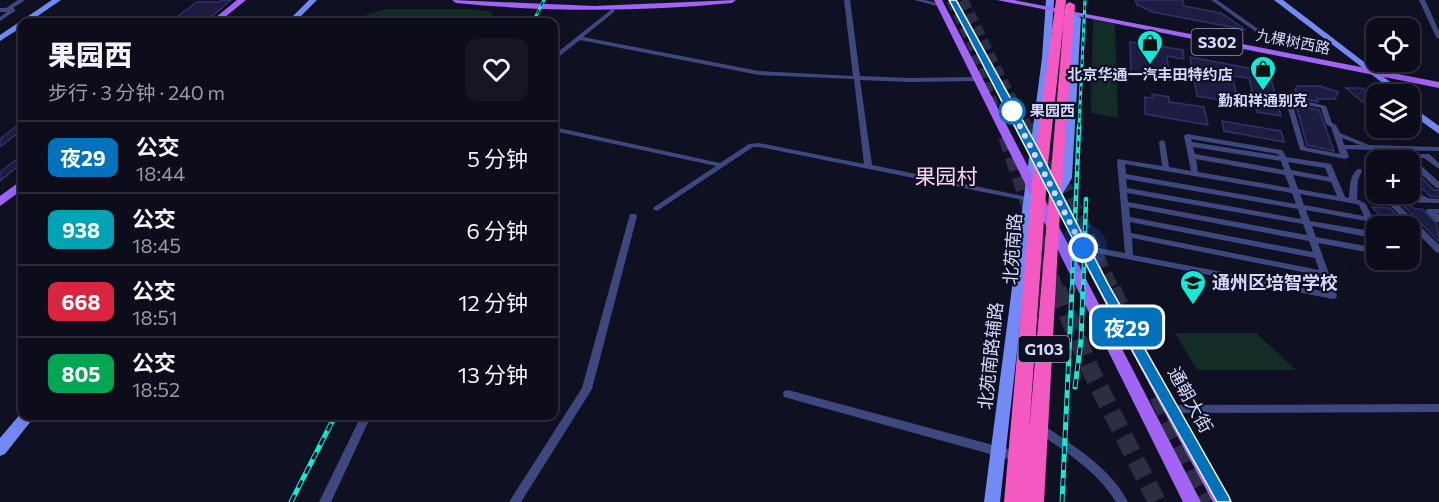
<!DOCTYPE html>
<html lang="zh">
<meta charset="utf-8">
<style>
:root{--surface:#0c0c1a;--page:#151523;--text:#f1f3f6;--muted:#9a9ba2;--line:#2c2c39}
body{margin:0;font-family:Commissioner,"Noto Sans SC",sans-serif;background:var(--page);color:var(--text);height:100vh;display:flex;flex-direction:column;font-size:22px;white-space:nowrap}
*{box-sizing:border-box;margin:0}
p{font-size:20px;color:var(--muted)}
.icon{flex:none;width:33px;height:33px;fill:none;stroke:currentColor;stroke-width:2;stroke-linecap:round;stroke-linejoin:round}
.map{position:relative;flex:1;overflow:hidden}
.panel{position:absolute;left:18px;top:18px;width:540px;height:402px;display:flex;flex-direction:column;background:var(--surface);border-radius:12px;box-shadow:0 6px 24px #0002,0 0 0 2px var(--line)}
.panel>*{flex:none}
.badge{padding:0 12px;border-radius:9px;font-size:21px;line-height:39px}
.controls{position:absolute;left:1366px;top:18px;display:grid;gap:12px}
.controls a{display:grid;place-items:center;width:54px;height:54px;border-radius:12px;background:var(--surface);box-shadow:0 6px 24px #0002,0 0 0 2px var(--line);font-size:30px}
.you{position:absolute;width:30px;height:30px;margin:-15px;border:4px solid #fff;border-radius:50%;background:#1a73e8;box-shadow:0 0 0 9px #1a73e833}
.map>.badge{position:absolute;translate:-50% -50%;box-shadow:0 0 0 3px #fff}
.round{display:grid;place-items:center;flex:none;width:63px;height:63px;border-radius:12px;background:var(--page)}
.overview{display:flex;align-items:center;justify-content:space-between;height:102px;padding:0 30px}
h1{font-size:28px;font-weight:800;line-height:45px}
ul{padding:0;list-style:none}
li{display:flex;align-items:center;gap:18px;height:72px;padding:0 30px;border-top:2px solid var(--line)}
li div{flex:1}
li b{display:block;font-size:22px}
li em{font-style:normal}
li .badge{min-width:66px;font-weight:700;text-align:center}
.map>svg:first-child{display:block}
.green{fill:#132c26}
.building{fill:#1d1d42;stroke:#31316c;stroke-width:1.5}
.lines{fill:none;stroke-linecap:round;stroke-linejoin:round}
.highway-tunnel-far2{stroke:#2d2e44;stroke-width:10;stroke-dasharray:10 5;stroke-linecap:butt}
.highway-tunnel-far1{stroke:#2d2e44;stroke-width:14;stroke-dasharray:14 7;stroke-linecap:butt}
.highway-tunnel{stroke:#2d2e44;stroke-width:18;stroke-dasharray:18 9;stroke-linecap:butt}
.street{fill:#3e487e;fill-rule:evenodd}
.secondary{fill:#7389f5;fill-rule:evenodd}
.primary{fill:#a164f4;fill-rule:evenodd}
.highway{fill:#f359c1;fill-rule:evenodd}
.rail-far2-casing{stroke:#11ebd6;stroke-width:3}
.rail-far1-casing{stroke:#11ebd6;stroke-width:4.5}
.rail-casing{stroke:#11ebd6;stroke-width:5}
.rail-far2{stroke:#101023;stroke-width:1.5;stroke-dasharray:4.5;stroke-linecap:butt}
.rail-far1{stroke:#101023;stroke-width:2;stroke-dasharray:6;stroke-linecap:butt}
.rail{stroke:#101023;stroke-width:3;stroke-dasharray:8;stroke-linecap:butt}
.line{fill:#0072bc;stroke:#fff;stroke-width:1.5}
.walk{stroke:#d4d8fc;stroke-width:6;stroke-dasharray:0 10.8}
.stop-dot{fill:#fff;stroke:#0072bc;stroke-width:3}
.labels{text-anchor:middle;stroke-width:4.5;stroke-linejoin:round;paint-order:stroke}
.far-street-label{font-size:15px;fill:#d4d8fc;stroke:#101023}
.far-poi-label{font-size:15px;font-weight:bold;fill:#d4d8fc;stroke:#101023}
.far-stop-label{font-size:15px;font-weight:bold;fill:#d4d8fc;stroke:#101023;text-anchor:start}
.shield{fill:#101023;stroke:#999cbb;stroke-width:1.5}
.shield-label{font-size:16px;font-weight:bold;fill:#d4d8fc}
.street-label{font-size:18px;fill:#d4d8fc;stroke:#101023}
.poi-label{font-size:18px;font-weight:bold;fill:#d4d8fc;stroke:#101023;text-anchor:start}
.quarter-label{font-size:21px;fill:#fcd6f6;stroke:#101023}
</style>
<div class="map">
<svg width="1439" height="502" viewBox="0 0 1439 502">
<rect width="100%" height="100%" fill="#101023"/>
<!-- green -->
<g class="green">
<path d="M386,9h86l19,3 4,10h-138l11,-8z"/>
<path d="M1093,19l22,5 3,94 -27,-5z"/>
<path d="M1175,333h81l40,37h-99z"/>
</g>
<!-- building -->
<g class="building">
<path d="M222,0h9l-26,22h-35l27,-20h22z"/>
<path d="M1135,0h48l1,6 37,7 25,17 -93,-18 -16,-7z"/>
<path d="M1130,42l53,8 1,9 -17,-3 3,24 -39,-6z"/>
<path d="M1190,57l79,15 12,44 -24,-4 -8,-34 -17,-2 7,27 -42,-7z"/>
<path d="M1297,86h23l18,6 -3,7h-18l1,3 -12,-3 -11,-9z"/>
<path d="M1346,88h16l15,13v13z"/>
<path d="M1152,94l17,3v5l35,5 4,18 -63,-11v-17l8,1z"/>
<path d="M1296,105l23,5 15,41 -27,-6z"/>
<path d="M1222,121l59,10 3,11 -60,-11z"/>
<path d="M22,122v8l-22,17v-8z"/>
<path d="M22,155v8l-22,18v-9z"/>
<path d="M1410,166l24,24h5v7l-9,-1 -20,-19z"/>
<path d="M1402,204l8,1 5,4h7l15,15 2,18z"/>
<path d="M1372,207l18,1 14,15 -18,-1z"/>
</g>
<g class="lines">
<!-- highway-tunnel-far2 -->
<g class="highway-tunnel-far2">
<path d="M951,0l20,42 25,69"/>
<path d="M963,0c22,42 40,86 65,127"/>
</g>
<!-- highway-tunnel-far1 -->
<g class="highway-tunnel-far1">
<path d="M1027,126l40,65 46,100"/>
<path d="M1005,137l52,154"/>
</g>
<!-- highway-tunnel -->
<g class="highway-tunnel">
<path d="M1057,289l34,82 66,131"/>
<path d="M1112,289l11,24"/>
<path d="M1158,396l49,106"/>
</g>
<!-- street -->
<g class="street">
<path d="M18,0h7l-12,8 2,1v2l-15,10v-4l7,-5h-7v-4h6z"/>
<path d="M844,0h6l10,76 50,2 67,-1 3,2 -3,2 -67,1 -50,-2 12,85 161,33h3l1,2 -1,2h-3l-274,-55h-6l-96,64 -4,-2 1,-2 62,-41 -162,-35v-4l166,36 29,-19 10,-1 105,21 -10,-85 -95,-4 -179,-35 -24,19 -2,1v-5l58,-46 3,2 -1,1 -31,25 176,34 94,5z"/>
<path d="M914,0h11l19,5 -3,2z"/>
<path d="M1211,0h6l54,38 -5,1z"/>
<path d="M1419,0h6l14,31v8l-3,-2z"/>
<path d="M1288,97l38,9 6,17 4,2 4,8 27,11 1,1 71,2v4l-60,-1 4,10h-6v2l-5,-12 -26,-1 3,8 -4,2 -45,-9 -15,-51zM1292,102l29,6 5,16 5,3 9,27 -35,-7zM1342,138l18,7h-16z"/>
<path d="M1187,134l94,16 2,1 3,6 45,7 14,33 4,1c1,-10 0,-23 9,-29h3l1,2 -4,9 -1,19 9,5 11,24v11l-65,-13 4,11 61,11v6l-59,-11 19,53 -1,2 -3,1 -237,-46 -1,-2 4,-3 26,5 -8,-92 1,-2 44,7 -3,-24 3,-2 3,2 4,25 22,4 -7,-35zM1191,139l87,15 1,2 -87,-14zM1193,147l88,14 3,9 -89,-16zM1196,159l89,16 5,13 -92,-16zM1288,162l37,6 4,9 -38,-7zM1125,164l167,29 4,11 -170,-30zM1293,175l38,7 6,14 -39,-7zM1126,179l172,30 3,10 -174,-31zM1127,193l176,31 4,11 -179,-33zM1300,194l56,10 3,1 5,11 -60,-11zM1129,207l180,34 4,11 -183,-35zM1306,210l60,11 5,10 -61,-10zM1130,222l185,36 4,12 -188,-37zM1132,238l190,38 5,16 -194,-37z"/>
<path d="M1404,154h25l10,9v6l-15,-11h-11l26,24v6h-3l-26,-25v-3h-2l-5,-4z"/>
<path d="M1377,177v15l-8,-5 1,-8z"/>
<path d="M1410,189l18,9 11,1v4l-43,-1 43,43v8l-3,-1 -49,-50 -4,-1v4h-6l-3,-6 4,-2 38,1 -7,-4h1z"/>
<path d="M1427,209h12v4h-2l2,2v7h-3l-9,-9 -1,-2z"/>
<path d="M630,214h6l1,2 -45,173 -71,113h-12l73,-114z"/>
<path d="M788,390l231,62 4,2 1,3 -1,3 -4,2 -235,-65 -1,-3 1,-3z"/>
<path d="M1439,404v8l-265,1 -4,-1 -1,-3 1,-3 4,-1z"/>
<path d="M361,416h10l-40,86h-12z"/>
<path d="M1041,425c9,3 16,10 24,15 24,16 49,35 63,62h-12c-19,-31 -50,-50 -79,-70l-1,-3 1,-3z"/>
</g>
<!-- secondary -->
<g class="secondary">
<path d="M52,0h9l-32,22h-7v5l-22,14v-6z"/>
<path d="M309,0h8l-22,22h-8z"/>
<path d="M1046,0h8l-4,58 -50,444h-16l58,-444z"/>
<path d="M1274,0h9l123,94h-9z"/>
<path d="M1066,11h6l9,7 -9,160 -12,20 -4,1 -6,-3 12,-18 11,-159 -7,-4z"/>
<path d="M1410,105l29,21v8l-29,-21z"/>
<path d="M22,412v4h13l-30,38 -5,2v-18z"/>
</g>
<!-- primary -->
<g class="primary">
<path d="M237,0h9l-27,22h-9z"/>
<path d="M452,0l142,6 142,-6 -4,3c-92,9 -184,9 -276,0z"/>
<path d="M934,0h8l259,502h-18z"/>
<path d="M949,0h8l83,150 69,134 123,218h-19l-118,-218 -67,-134z"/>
<path d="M997,0h17l425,82v6z"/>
<path d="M22,180v10l-22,16v-10z"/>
</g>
<!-- highway -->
<path class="highway" d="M1056,0h10l-18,164 -19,268 36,-427 5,-3 5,3 -16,222 -15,275h-40l30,-338z"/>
<defs>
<g id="rail-far2">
<path d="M533,22l11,-22"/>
<path d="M1079,127l6,-127"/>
</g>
<g id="rail-far1">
<path d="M1072,291l7,-165"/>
<path d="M1083,291l3,-92"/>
</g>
<g id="rail">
<path d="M1075,387l6,-47 2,-51"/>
<path d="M291,502l44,-86"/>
<path d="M1062,502l10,-213"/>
</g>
</defs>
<!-- rail-far2 casing -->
<use href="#rail-far2" class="rail-far2-casing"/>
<!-- rail-far1 casing -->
<use href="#rail-far1" class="rail-far1-casing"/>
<!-- rail casing -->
<use href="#rail" class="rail-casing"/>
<!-- rail-far2 -->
<use href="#rail-far2" class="rail-far2"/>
<!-- rail-far1 -->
<use href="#rail-far1" class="rail-far1"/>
<!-- rail -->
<use href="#rail" class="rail"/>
</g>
<!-- line -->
<path class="line" d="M949,0h7l83,150 69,134 121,213 2,5h-14c-39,-70 -82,-144 -121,-219 -50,-94 -97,-189 -147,-283z"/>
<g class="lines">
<!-- walk -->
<path class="walk" d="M1012,111l-1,-2 72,139"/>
</g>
<!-- icons -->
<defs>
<symbol id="shop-pin" viewBox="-11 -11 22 30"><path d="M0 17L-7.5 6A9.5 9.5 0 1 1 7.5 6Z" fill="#11ebd6" stroke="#101023"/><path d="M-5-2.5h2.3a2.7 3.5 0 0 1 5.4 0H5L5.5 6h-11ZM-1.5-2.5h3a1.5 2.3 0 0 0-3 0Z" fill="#111"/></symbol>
<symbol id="school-pin" viewBox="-11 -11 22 30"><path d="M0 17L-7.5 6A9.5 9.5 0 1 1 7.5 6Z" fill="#11ebd6" stroke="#101023"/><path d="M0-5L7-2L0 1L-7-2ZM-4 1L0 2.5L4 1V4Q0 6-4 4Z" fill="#111"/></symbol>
</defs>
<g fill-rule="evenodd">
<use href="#shop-pin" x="1135" y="28" width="30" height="40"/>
<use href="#shop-pin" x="1248" y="54" width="30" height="40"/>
<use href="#school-pin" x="1178" y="268" width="30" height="40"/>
</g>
<!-- markers -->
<circle class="stop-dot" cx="1012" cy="111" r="12"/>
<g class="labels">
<!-- far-street labels -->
<g class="far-street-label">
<text transform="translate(1293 42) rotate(11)" y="5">九棵树西路</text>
</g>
<!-- far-poi labels -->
<g class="far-poi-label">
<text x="1150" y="80">北京华通一汽丰田特约店</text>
<text x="1263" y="106">勤和祥通别克</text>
</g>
<!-- far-stop labels -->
<g class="far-stop-label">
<text x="1030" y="116">果园西</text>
</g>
<!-- shield labels -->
<g class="shield">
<rect x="1191.5" y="29" width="51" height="26" rx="4.5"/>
<rect x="1018.5" y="336" width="51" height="26" rx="4.5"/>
</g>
<g class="shield-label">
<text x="1217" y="48">S302</text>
<text x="1044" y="355">G103</text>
</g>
<!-- street labels -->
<g class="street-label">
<text transform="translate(1013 249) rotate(-86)" y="6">北苑南路</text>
<text transform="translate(991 356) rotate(-84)" y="6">北苑南路辅路</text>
<text transform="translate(1190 400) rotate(61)" y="6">通朝大街</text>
</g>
<!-- poi labels -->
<g class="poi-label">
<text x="1212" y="289">通州区培智学校</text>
</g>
<!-- quarter labels -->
<g class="quarter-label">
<text x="946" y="184">果园村</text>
</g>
</g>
</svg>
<div class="controls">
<a><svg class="icon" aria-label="locate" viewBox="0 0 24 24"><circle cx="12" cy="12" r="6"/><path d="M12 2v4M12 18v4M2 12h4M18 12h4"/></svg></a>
<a><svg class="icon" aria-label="layers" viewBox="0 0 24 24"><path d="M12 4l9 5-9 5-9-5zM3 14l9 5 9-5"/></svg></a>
<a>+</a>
<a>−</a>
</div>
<div class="you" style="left:1083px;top:248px"></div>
<b class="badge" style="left:1127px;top:327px;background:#0072bc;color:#fff">夜29</b>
<section class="panel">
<div class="overview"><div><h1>果园西</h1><p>步行 · 3 分钟 · 240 m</p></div><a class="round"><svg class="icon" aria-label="heart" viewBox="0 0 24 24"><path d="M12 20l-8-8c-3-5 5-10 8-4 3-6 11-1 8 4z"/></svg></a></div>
<ul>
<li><span class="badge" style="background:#0072bc;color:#fff">夜29</span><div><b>公交</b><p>18:44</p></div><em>5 分钟</em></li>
<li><span class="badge" style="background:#00a3b4;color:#fff">938</span><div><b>公交</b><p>18:45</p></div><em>6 分钟</em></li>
<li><span class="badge" style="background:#d7263d;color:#fff">668</span><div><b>公交</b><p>18:51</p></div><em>12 分钟</em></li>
<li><span class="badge" style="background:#00a651;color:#fff">805</span><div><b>公交</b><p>18:52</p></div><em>13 分钟</em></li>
</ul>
</section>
</div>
